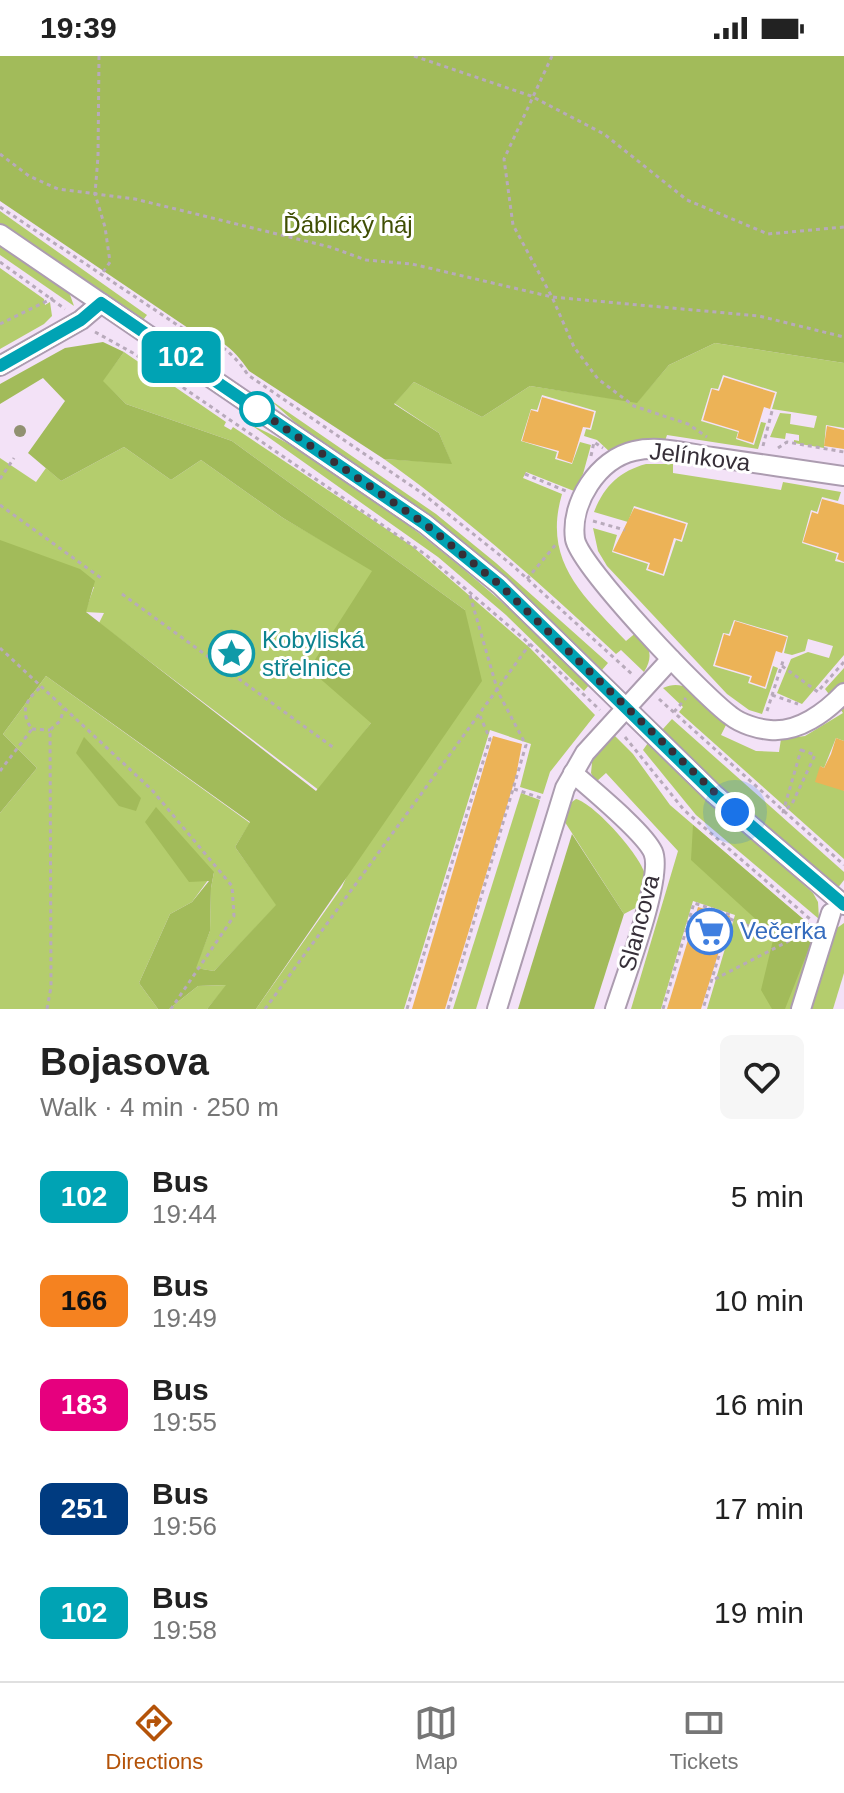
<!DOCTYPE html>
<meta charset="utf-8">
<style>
:root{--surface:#fff;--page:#f6f6f6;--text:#222;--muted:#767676;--line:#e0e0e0;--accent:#b45309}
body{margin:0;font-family:Arial,sans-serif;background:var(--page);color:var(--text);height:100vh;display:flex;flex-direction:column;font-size:30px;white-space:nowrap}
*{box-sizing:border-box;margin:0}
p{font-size:26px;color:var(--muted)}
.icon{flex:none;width:44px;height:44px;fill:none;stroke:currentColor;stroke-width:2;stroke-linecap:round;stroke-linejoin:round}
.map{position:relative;height:953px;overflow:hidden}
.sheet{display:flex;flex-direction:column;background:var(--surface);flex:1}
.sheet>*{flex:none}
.badge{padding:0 16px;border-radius:12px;font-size:28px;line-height:52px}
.you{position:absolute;width:40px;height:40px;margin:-20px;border:6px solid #fff;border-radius:50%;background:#1a73e8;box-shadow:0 0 0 12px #1a73e833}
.map>.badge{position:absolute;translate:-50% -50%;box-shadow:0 0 0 4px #fff}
.round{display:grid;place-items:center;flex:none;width:84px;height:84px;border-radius:12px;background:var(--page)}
.headline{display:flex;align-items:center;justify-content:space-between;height:136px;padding:0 40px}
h1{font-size:38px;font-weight:700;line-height:60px}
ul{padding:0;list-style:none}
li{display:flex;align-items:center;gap:24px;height:104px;padding:0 40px}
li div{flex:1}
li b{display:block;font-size:30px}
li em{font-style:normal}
li .badge{min-width:88px;font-weight:700;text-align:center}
.status{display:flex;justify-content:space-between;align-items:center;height:56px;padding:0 40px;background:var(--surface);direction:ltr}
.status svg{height:22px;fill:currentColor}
.tabs{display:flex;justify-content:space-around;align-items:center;height:112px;border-top:2px solid var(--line);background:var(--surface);font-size:22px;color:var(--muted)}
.tabs a{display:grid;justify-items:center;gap:4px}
.tabs .on{color:var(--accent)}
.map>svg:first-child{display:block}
.green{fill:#b4cd6d}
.forest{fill:#a2bb5a}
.building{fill:#ecb357}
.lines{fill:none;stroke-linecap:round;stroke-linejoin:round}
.minor-casing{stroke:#ac9cb0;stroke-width:22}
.path{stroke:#b8aabb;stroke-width:3;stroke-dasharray:4 4;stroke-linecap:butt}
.minor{stroke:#fff;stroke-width:18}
.tree{fill:#919171}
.line-casing{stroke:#fff;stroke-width:18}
.line{stroke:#00a3b4;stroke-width:12}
.walk{stroke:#362f38;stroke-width:8;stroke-dasharray:0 14.4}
.stop-dot{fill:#fff;stroke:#00a3b4;stroke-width:4}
.labels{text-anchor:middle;stroke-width:6;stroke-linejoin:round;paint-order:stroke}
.park-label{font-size:24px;fill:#404f04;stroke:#fff}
.street-label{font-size:24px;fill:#362f38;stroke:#fff}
.culture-label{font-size:24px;fill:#0d838f;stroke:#fff;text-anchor:start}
.shop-label{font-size:24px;fill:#366cbe;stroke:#fff;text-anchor:start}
</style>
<div class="status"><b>19:39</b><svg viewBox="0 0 49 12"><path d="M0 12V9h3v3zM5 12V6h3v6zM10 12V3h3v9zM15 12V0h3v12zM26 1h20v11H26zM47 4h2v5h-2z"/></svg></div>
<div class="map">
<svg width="844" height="953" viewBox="0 0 844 953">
<rect width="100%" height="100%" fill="#f3e2f7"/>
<!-- green -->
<g class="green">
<path d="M0,155l147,104 -4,5 -143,-97z"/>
<path d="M0,189l69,47 5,14 -74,-51z"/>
<path d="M0,212l44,31 1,6 5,-3 2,14 -8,8 -44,25z"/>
<path d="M715,287l129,20v65l-18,-3 -2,23 -30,-5v-3l5,1v-6l-13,-2 -1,6 -15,-2 10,-24 11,1 -1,10 24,4 3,-12 -45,-7 5,-17 -54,-17 -5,14 -7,-1 -10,33 37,11 -2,7 18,6 7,-23 5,1 -8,26 -91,-14 -2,6 -54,12 -14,-13 -13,-4 2,-7 5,1 5,-19 -54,-16 -5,15 -6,-1 -10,32 36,11 -2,7 17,5 8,-22 11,3 -8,29 -9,17 -48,-19 -3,6 39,16c-20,68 22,102 64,147l12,-10c10,14 17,24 6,41l-23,-22 -5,4c-74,-69 -149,-136 -232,-195l67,4 -12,-30 -45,-30 20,-21 68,35 48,-31 107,16 32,-37z"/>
<path d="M124,296l102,70 -2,4 7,4 2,-3 179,119 118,102 65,67 -45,57 -7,22 -23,-7 11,-43 -41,-14 -86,279h-148l86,-122 123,-277 -233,-169 -106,-37 -24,-23z"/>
<path d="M269,343l167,115 60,49 112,100 -6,7 -80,-78 -64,-53 -159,-113z"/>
<path d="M251,369c39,17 71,39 105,62 85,59 160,125 234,197l-6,7 -78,-76 -68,-58z"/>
<path d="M124,391l47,33 30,-20 82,58 90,52 -2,153 -51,68 -221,-168 5,-10 -19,-1 9,-25 -94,13v-142l36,24 10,-14 15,13z"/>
<path d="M646,408h27v9l108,17 2,-8 58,10 -3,9 -16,-4 -5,15 -6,-2 -9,33 35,11 -2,7 9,2v92l-42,49 -25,-11 14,-34 17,-7 21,6 4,-12 -25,-7 -3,12 -13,4 -8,-2 4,-17 -54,-16 -5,14 -6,-1 -10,33 37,11 -2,6 18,6 7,-23 5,2 -16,46 -13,-4 -22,-16 -120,-128 -9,-15 -5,-23 24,7 -5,17 36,12 -2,6 18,6 12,-36 6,2 6,-19 -54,-17 -6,16 -34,-10c10,-26 26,-41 52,-48z"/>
<path d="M844,612v73l-8,-3 -12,30 -4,-2 24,25v68l-165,-147 4,-5 -20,-19c26,-13 46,18 64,35l-6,12 35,16 23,1 2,-13 24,-3 38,-23 -18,-24z"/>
<path d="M46,620l204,147 -15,24 42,58 -63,66 -19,-3 15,-37 1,-43 3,-16 -22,30 -22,12 -31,69 19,26h-158v-196l37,-45 -34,-34z"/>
<path d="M672,663l172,153v8l-7,9 -88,-76 -87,-83z"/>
<path d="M613,678l20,20 37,51 146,125 -24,79h-85l28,-94 -42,-14 -32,108h-30l47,-158 -72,-78 -10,9 -5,-9 2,-20z"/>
<path d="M648,687l165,150 5,9 1,17 -123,-104 -53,-65z"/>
<path d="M521,737l19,7 -64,209h-23z"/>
<path d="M576,743c19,5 64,56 69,75 2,9 -3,22 -4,31l-17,9 -63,-98 4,-9z"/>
<path d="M844,867v50l-11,36h-25l25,-78z"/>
<path d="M227,929l-20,24h-38l29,-23z"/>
</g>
<!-- forest -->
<g class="forest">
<path d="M0,0h844v307l-129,-20 -46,22 -32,38 -107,-17 -48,31 -68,-35 -20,22 45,29 13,31 -68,-5 -135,-88c-17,-25 -32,-35 -61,-43l-188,-127z"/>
<path d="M103,286l21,10 -21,29 23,23 106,37 233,169 17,71 -226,328h-49l19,-24 -28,1 -29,23h-11l-19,-26 31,-69 22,-12 17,-21 -20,1 -44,-60 11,-15 58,65 -3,16 -1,43 -14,37 18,3 62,-66 -41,-58 15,-25 -204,-146 -43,58 34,34 -37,45v-273l80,29 15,12 -9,31 230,179 55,-68 -62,-54 63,-98 -89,-53 -82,-58 -30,20 -47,-33 -63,34 -33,-28 37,-52 -22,-23 -43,26v-20l65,-36z"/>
<path d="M84,681l57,61 -5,13 -17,-5 -43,-53z"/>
<path d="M693,769l123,105 -31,79h-13l-11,-19 13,-54 -83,-76z"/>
<path d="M572,778l52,80 -30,95h-76z"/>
</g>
<!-- building -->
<g class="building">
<path d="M724,321l51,16 -5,16 -6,-2 -11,36 -16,-5 2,-7 -36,-11 9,-31 7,2z"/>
<path d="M542,341l52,15 -4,16 -7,-1 -11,36 -15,-5 2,-7 -37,-10 9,-31 7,2z"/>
<path d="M827,370l17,4v19l-20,-3z"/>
<path d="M822,443l22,6v57l-7,-3 2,-6 -36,-11 9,-30 6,2z"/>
<path d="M634,452l52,16 -5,16 -7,-2 -11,36 -15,-5 2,-6 -37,-12z"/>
<path d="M735,565l52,16 -5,16 -6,-2 -11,36 -15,-5 2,-6 -37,-11 9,-31 6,2z"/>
<path d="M493,680l29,8 -6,32 -71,233h-33z"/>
<path d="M836,682l8,3v50l-29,-9 5,-16 4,2 7,-14z"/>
<path d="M698,851l32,9 -29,93h-34z"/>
</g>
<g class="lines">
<defs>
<g id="minor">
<path d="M0,178l425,290 75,61 214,209 130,111"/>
<path d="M0,310l81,-46 20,-17"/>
<path d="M844,420c-44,-6 -88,-13 -132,-19 -25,-4 -53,-12 -78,-6 -36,8 -64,52 -59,88 5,28 129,158 156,177 10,8 27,13 39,14 28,3 56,-18 74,-37"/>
<path d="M573,717c18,16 71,59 80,79 11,24 -29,128 -38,157"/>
<path d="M497,953l68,-221 20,-35 86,-94"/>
<path d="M801,953l30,-96"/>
</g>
</defs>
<!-- minor casing -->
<use href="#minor" class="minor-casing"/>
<!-- path -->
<g class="path">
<path d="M99,0l-1,101 -3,37 10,33 5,35 -9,13"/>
<path d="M414,0l117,40 73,38 83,66 81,34 76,-7"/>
<path d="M552,0l-48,103 9,66 39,72 22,50 24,32 36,27 54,18 19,13"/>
<path d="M0,98l29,22 29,13 77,10 195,48 36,13 46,4 140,33 207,19 85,21"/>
<path d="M0,151l185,123c28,9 46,19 63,45l174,118 90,72 122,111"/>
<path d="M0,206l65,47"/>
<path d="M0,268l53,-26"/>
<path d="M95,276l38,21 293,202 104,89 70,66"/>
<path d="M180,279l18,5"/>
<path d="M763,390l9,-35"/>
<path d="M778,392l9,-6 57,10"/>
<path d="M591,400l3,-14 9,6"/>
<path d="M525,418l41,17"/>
<path d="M0,423l14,-21"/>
<path d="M0,449l101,73"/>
<path d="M593,465l32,9"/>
<path d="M527,523l30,-36"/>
<path d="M122,538l212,154"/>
<path d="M0,592l152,142 80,96 2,30 -63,93"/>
<path d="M782,610l36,26"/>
<path d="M820,633l24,-27"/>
<path d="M772,639l26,9"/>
<path d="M659,643l185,166"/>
<path d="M767,655l17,-53"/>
<path d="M674,656l12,-14"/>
<path d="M32,673l18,1"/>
<path d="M625,681l59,73 126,109"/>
<path d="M801,694l14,5 -23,49 -9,8z"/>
<path d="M0,715l32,-42c-12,-16 -7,-29 8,-41"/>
<path d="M514,733l30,10"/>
<path d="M730,863l56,21"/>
<path d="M715,923l93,-48"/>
<path d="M47,953l4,-22 -1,-257 10,-9 4,-12"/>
<path d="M265,953l265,-365"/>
<path d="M407,953l83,-270 -10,-23"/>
<path d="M448,953l78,-264 -28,-53 -29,-100"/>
<path d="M663,953l31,-106 37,12 -28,94"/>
</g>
<!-- minor -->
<use href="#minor" class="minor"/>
</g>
<!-- trees -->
<circle class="tree" cx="20" cy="375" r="6"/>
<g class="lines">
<defs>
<path id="line" d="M0,310l81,-46 20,-17 324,221 75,61 214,209 130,111"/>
</defs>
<!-- line casing -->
<use href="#line" class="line-casing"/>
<!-- line -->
<use href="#line" class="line"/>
<!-- walk -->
<path class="walk" d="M257,353l-9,-6 177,121 75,61 235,227"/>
</g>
<!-- icons -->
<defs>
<symbol id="sight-ring" viewBox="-11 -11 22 22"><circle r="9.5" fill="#fff" stroke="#0f9aa8" stroke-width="1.5"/><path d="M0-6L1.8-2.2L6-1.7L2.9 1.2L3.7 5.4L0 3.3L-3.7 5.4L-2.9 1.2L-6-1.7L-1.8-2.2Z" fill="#0f9aa8"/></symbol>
<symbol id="supermarket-ring" viewBox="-11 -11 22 22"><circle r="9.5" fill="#fff" stroke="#3f7fe0" stroke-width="1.5"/><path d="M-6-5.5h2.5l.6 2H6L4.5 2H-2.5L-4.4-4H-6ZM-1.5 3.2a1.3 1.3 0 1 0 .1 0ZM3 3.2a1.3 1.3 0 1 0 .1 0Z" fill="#3f7fe0"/></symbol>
</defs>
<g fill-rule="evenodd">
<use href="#sight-ring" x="206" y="572" width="51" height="51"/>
<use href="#supermarket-ring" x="684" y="850" width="51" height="51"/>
</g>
<!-- markers -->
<circle class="stop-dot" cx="257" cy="353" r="16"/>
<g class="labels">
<!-- park labels -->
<g class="park-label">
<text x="348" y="177">Ďáblický háj</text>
</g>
<!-- street labels -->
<g class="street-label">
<text transform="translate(700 401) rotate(7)" y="8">Jelínkova</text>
<text transform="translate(639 867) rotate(-75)" y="8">Slancova</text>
</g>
<!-- culture labels -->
<g class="culture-label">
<text x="262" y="592">Kobyliská<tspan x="262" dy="28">střelnice</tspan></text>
</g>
<!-- shop labels -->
<g class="shop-label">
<text x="740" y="883">Večerka</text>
</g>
</g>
</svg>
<div class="you" style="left:735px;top:756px"></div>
<b class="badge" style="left:181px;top:301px;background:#00a3b4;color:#fff">102</b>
</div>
<section class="sheet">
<div class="headline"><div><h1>Bojasova</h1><p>Walk · 4 min · 250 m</p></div><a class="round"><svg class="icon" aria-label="heart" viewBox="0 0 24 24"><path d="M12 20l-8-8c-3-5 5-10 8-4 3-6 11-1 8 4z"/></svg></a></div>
<ul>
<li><span class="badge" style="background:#00a3b4;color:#fff">102</span><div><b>Bus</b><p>19:44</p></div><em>5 min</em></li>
<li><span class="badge" style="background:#f58220;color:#111">166</span><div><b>Bus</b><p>19:49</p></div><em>10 min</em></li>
<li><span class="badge" style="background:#e6007e;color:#fff">183</span><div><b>Bus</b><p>19:55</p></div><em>16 min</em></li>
<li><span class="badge" style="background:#003b80;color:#fff">251</span><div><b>Bus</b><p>19:56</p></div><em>17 min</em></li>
<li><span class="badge" style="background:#00a3b4;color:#fff">102</span><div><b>Bus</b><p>19:58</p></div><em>19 min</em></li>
</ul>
</section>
<nav class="tabs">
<a class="on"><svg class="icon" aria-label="directions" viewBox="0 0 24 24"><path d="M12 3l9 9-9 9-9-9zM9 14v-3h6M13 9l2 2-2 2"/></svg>Directions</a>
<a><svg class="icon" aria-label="map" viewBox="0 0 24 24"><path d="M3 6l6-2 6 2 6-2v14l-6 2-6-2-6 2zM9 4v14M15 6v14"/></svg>Map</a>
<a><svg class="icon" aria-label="tickets" viewBox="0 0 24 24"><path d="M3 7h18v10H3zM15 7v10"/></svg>Tickets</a>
</nav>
